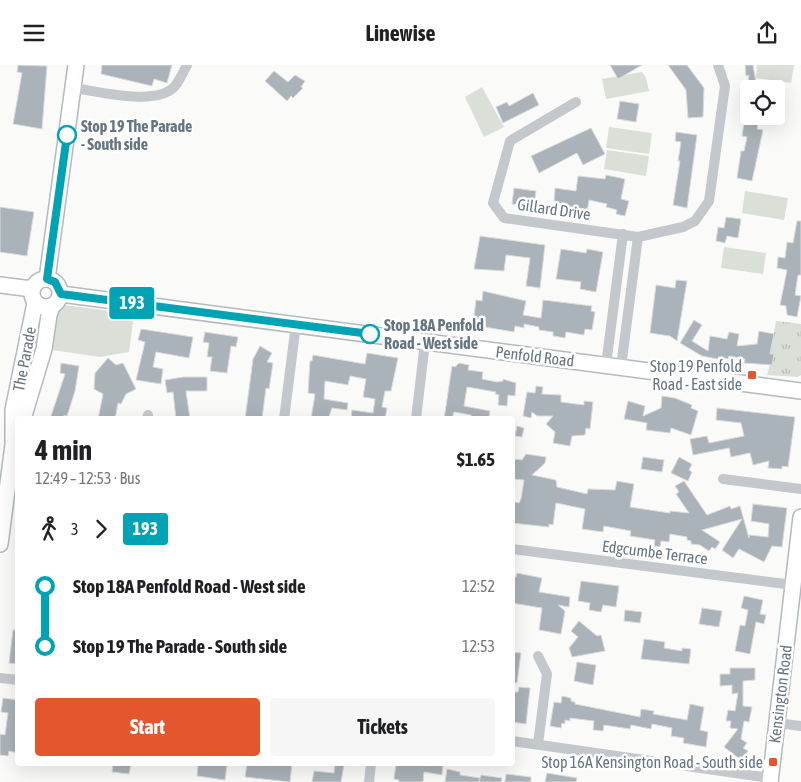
<!DOCTYPE html>
<meta charset="utf-8">
<style>
:root{--surface:#fff;--page:#f6f6f6;--text:#202124;--muted:#757577;--accent:#e4572e}
body{margin:0;font-family:"Asap Condensed",sans-serif;background:var(--page);color:var(--text);height:100vh;display:flex;flex-direction:column;font-size:19px;white-space:nowrap}
*{box-sizing:border-box;margin:0}
p{font-size:16px;color:var(--muted)}
.icon{flex:none;width:28px;height:28px;fill:none;stroke:currentColor;stroke-width:2;stroke-linecap:round;stroke-linejoin:round}
.map{position:relative;flex:1;overflow:hidden}
.side{position:absolute;left:15px;top:351px;width:500px;height:350px;display:flex;flex-direction:column;background:var(--surface);border-radius:5px;box-shadow:0 5px 20px #0002}
.side>*{flex:none}
.badge{padding:0 10px;border-radius:4px;font-size:18px;line-height:32px}
.fabs{position:absolute;left:740px;top:15px;display:grid;gap:10px}
.fabs a{display:grid;place-items:center;width:45px;height:45px;border-radius:5px;background:var(--surface);box-shadow:0 5px 20px #0002;font-size:25px}
.map>.badge{position:absolute;translate:-50% -50%;box-shadow:0 0 0 2px #fff}
.legs{display:flex;align-items:center;gap:8px;height:55px;padding:0 20px;font-size:16px}
.legs p{margin-inline-start:auto}
.headline{display:flex;align-items:center;justify-content:space-between;height:85px;padding:0 20px}
h1{font-size:28px;font-weight:700;line-height:38px}
.primary-button{display:flex;gap:10px;margin-top:auto;padding:10px 20px}
.primary-button a{flex:1;height:58px;border-radius:5px;background:var(--accent);color:#fff;font-size:20px;font-weight:700;line-height:58px;text-align:center}
.primary-button a+a{background:var(--page);color:var(--text)}
ul{padding:0 20px;list-style:none}
li{display:flex;align-items:center;gap:18px;height:60px;font-size:19px}
li i{display:grid;place-items:center;width:8px;height:100%;margin:0 6px;background:currentColor}
li i::after{content:'';width:12px;height:12px;margin:-6px;border:4px solid;border-radius:50%;background:var(--surface)}
li p{margin-inline-start:auto}
li:first-child i{background:linear-gradient(#0000 50%,currentColor 0)}
li:last-child i{background:linear-gradient(currentColor 50%,#0000 0)}
header{display:flex;justify-content:space-between;align-items:center;height:65px;padding:0 20px;background:var(--surface);font-size:22px;font-weight:700}
.map>svg:first-child{display:block}
.grass{fill:url(#grass-tufts)}
.garden{fill:#dadfd7}
.building{fill:#aab3b9;stroke:#dcdcda}
.lines{fill:none;stroke-linecap:round;stroke-linejoin:round}
.secondary-casing{stroke:#b3babf;stroke-width:18}
.street{stroke:#c3c8cc;stroke-width:10}
.secondary{stroke:#fff;stroke-width:15}
.line-1-casing{stroke:#fff;stroke-width:11}
.line-1{stroke:#00a3b4;stroke-width:8}
.stop-1-dot{fill:#fff;stroke:#00a3b4;stroke-width:2.5}
.poi-dot{fill:#e4572e;stroke:#fff;stroke-width:2}
.labels{text-anchor:middle;stroke-width:5;stroke-linejoin:round;paint-order:stroke}
.stop-label{font-size:16px;font-weight:bold;fill:#657683;stroke:#fff;text-anchor:start}
.street-label{font-size:16px;fill:#657683;stroke:#fff}
.poi-label{font-size:16px;fill:#657683;stroke:#fff;text-anchor:end}
</style>
<header><svg class="icon" aria-label="menu" viewBox="0 0 24 24"><path d="M4 6h16M4 12h16M4 18h16"/></svg>Linewise<svg class="icon" aria-label="share" viewBox="0 0 24 24"><path d="M12 15V3M7 8l5-5 5 5M5 13v7h14v-7"/></svg></header>
<div class="map">
<svg width="801" height="717" viewBox="0 0 801 717">
<defs>
<pattern id="grass-tufts" width="24" height="20" patternUnits="userSpaceOnUse" patternTransform="scale(1.25)"><rect width="24" height="20" fill="#dadfd7"/><path d="M3 7l-1-3M5 7V3M7 7l1-3M15 17l-1-3M17 17v-4M19 17l1-3" fill="none" stroke="#b4b9b4"/></pattern>
</defs>
<rect width="100%" height="100%" fill="#fafaf8"/>
<!-- grass -->
<path class="grass" d="M776,256l25,3v51l-3,2 -31,-2 6,-21h-3z"/>
<!-- garden -->
<g class="garden">
<path d="M757,0h37l-3,18 -35,-5z"/>
<path d="M642,7l4,6 3,13 -43,8 -4,-20z"/>
<path d="M482,22l22,40 -20,10 -19,-40z"/>
<path d="M609,62l43,6 -3,21 -43,-6z"/>
<path d="M607,85l42,6 -3,20 -42,-7z"/>
<path d="M745,126l43,7 -4,22 -42,-7z"/>
<path d="M724,182l42,6 -3,21 -42,-6z"/>
<path d="M64,240l70,9 -5,38 -29,5 -48,-7 5,-39z"/>
</g>
<!-- building -->
<g class="building">
<path d="M18,0l29,1 -5,63 -29,-5 9,-51 -5,-1z"/>
<path d="M102,0h70l-5,18 -13,-4 -2,7 -51,-12z"/>
<path d="M610,0h32l-24,14z"/>
<path d="M668,0h19l17,23 -1,29 -15,1 -2,-28z"/>
<path d="M745,0h8l3,17 15,3v4h-24l2,-14 -3,1z"/>
<path d="M274,6l14,11 7,-7 10,6 -4,6 2,1 -10,10 -2,-2 -4,5 -22,-20z"/>
<path d="M533,28l6,12 -36,18 -7,-16 11,-5 2,4z"/>
<path d="M620,36l19,3 -3,18 -19,-3z"/>
<path d="M745,51h14l-2,13 6,1 -11,51 -15,-3 4,-27h3l3,-14 -5,-1z"/>
<path d="M591,63l14,26 -22,11 -6,-12 -38,20 -8,-17z"/>
<path d="M676,67l21,3 -10,73 -14,-3 7,-44h-2l3,-19 -6,-1z"/>
<path d="M606,110l19,4 -4,20 8,2 -4,15 -9,-2 1,-4 -11,-3 1,-3 -18,-4 -2,12 -23,-4v-3l-10,-2 1,-15 21,3 2,-15 27,3z"/>
<path d="M514,123l22,3 -2,16 -22,-3z"/>
<path d="M0,142l34,5 -7,44 -27,-4z"/>
<path d="M726,152l15,2 -3,19 -11,-2 -2,7 -9,-2 2,-14 6,1z"/>
<path d="M797,156h4v54h-3l-3,20 6,1 -4,21 -10,-2 -1,-9 -6,-1 7,-35 -10,-2 1,-11 7,1 2,-16 6,1z"/>
<path d="M480,171l65,9 -5,43 -14,-2 4,-28 -24,-3 -2,16 -30,-2z"/>
<path d="M561,184l25,4 1,-4 16,3 -7,40 -16,-3 1,-7 -25,-3z"/>
<path d="M676,215l11,1 -10,60 -7,-5 -20,-3 6,-48 19,3z"/>
<path d="M483,226l43,10 -3,14 18,3 2,-18 49,6 -1,5 4,1 -3,18 -7,-1 -1,6 -18,-3 -1,6 -12,-2v-4l-14,-2v-3l-15,-3v4l-9,-2 -1,6 -41,-7 3,-25 6,1z"/>
<path d="M694,255l8,5 -10,16 16,10 2,-15 17,3 2,-7 10,2 -2,12 20,-2 2,-13 15,3 -4,20h4l-2,11 -28,-2 1,-4 -16,-3 -1,3 -10,-2 5,3 -21,-4 -22,-13z"/>
<path d="M141,264l52,8 -4,21 -33,-6 -3,15 10,2 -2,15 -25,-4 9,-38 -7,-2z"/>
<path d="M205,267l33,5 -2,10 -5,-1 -4,27 -17,-2 2,-14h-5l2,-14 -6,-1z"/>
<path d="M260,281l12,7 -5,9 6,1 -4,26 -3,-1 -4,31h-17l8,-60z"/>
<path d="M367,288l31,5 -7,33h-6l-3,16 5,1 -2,11h-34l1,-9 21,3 2,-14 -12,-2 3,-18 -16,-3 -2,9 -23,-4 -1,18 24,4 -1,7 -15,-2 -4,11h-17l4,-25 -7,-1 2,-32h2l1,-6 52,9z"/>
<path d="M108,293l8,7 7,-2 13,26 -10,5 -5,10 -3,-1 -3,16h-17l5,-25 -9,-5 1,-16z"/>
<path d="M61,298l18,3 -4,25 -8,25 -3,-1v4h-14l15,-45 -5,-1z"/>
<path d="M459,298l10,2 -1,5 15,2 -1,7 15,3 6,-1v-2l13,4 -1,13 -7,-1 -1,11 -9,-1 1,-10 -4,-1 1,-2 -29,-5 -3,19 26,5 -1,6 -13,2 -5,-1v-3l-17,-3 -2,7h-8l8,-53 3,1z"/>
<path d="M183,312h24v14h-21l4,28h-14l-3,-27 -6,1 -2,-13z"/>
<path d="M536,321l7,1 -1,7 19,1v7l23,3v-4l9,1 -3,27 -4,-1 -1,7 -13,1 -2,10 -17,-3 2,-11 -9,-8 7,-8h-16l-5,-4 -1,6 -8,-2 4,-24 8,1z"/>
<path d="M662,331l13,2 17,7 -1,3 7,3 -7,24 -20,-7 -1,5 -24,-3 1,-7 -23,-4 4,-18 17,5 -2,10 18,-8z"/>
<path d="M717,343l78,9 -7,50 -6,-1v3l-14,-1 1,-7 -16,4 -3,-12 -19,4 -2,-9 -36,7 -3,-16 17,-3 2,7 35,-7 -3,-13 -25,-3z"/>
<path d="M517,361l7,2 -2,9 -7,-1z"/>
<path d="M526,389l20,3 -1,6 -13,12 24,5 1,7 30,7 1,-5 27,1 2,-9 17,3 -4,23 40,6v-2l19,2 -13,-19 3,-2 -4,-6 9,-5 23,34 23,-9 1,3 9,-3 9,32v-3l19,2 1,-13 -18,-3 2,-17 34,4 -5,39 -10,-1 -8,16 -25,-13 -6,9 -11,-8 20,-31 -40,11 18,12 -5,7 -3,-2 -3,4 -9,-6 -9,-1v-3l-4,-1v-3l-17,-3 -1,8 -8,-1 -1,6 -6,-1 1,-6 -25,-4 1,-5 -27,-5 -1,6 -21,-3 3,-20 -29,-6 -3,22 -4,-1v3l-37,-4v-21l7,1 2,-4 3,-19 -11,-1 1,-20 8,1z"/>
<path d="M643,392l21,3 -2,12 -21,-3z"/>
<path d="M679,392l13,7 -3,6 3,2 -4,9 -17,-8z"/>
<path d="M517,508l25,5 -3,14 31,5 -1,10 -11,-2 7,6 -4,23 -22,-4 3,-22 -30,-5v-27l4,1z"/>
<path d="M581,516l38,5 -3,21 -13,-2 -2,7 -12,-2 1,-7 -12,-2z"/>
<path d="M744,531l19,4 -3,14 6,1 -2,9 -8,-2 -6,32 -15,-3 5,-26 5,1 3,-16 -7,-2z"/>
<path d="M702,543l20,3 -3,16 -20,-3z"/>
<path d="M625,545l17,2 -2,11 -16,-2z"/>
<path d="M579,556l18,15 4,-1 4,16 -33,6 -3,-9 9,-11 -7,-6z"/>
<path d="M13,565h5v34l-9,-1z"/>
<path d="M644,574l21,3 -1,6 18,3v-3l9,1 -2,15 -48,-5z"/>
<path d="M512,587l9,1 -4,30h-5z"/>
<path d="M577,597l19,3 -3,20 -19,-4z"/>
<path d="M730,603h25v12l-12,1v25l9,1 -3,15 -5,-1 -3,18 6,4 -4,5 5,3 -7,9 -17,-13 14,-18 -8,-1 1,-7h-5l2,-11 7,1 3,-18 -6,1v-9l-12,1v-12h10z"/>
<path d="M519,622l11,1 -4,36 -14,-2 1,-30h5z"/>
<path d="M562,631l9,2v3l4,1v2l65,13 1,-8 13,2 -1,3 34,6 3,-16 14,3 -4,23 8,2 -2,15 -23,-4 1,-5 -13,-2 1,-8 -20,-4 -1,5 -20,-4 -1,4 -26,-4 -1,6 -10,-1 1,-9 -24,-3v3l-5,-1v4l-3,-1 -1,5 -11,-2 4,-24 7,1z"/>
<path d="M3,633l15,2v53l-9,-2 -1,5 -8,-1v-21l5,1 3,-22 -7,-1z"/>
<path d="M113,699h18l-2,10 -17,-2z"/>
<path d="M198,699l29,1 -2,15 -28,-4z"/>
<path d="M247,699h45l-2,18 -45,-5z"/>
<path d="M335,699l9,1 -3,17h-29l2,-11 20,2z"/>
<path d="M396,699h47l-1,11 -18,-3 -1,10h-24v-2l-5,-1z"/>
<path d="M447,704l13,3v3l20,3 -1,4h-34z"/>
<path d="M547,708l30,5 -1,4h-31z"/>
<path d="M506,709l25,3v5h-26z"/>
<path d="M481,710l21,3 -1,4h-22z"/>
</g>
<g class="lines">
<defs>
<g id="secondary">
<circle cx="46" cy="228" r="14"/>
<path d="M47,214l29,-214"/>
<path d="M0,220l32,4"/>
<path d="M61,229l740,97"/>
<path d="M23,354l21,-70 5,-34 3,-9"/>
<path d="M0,479l13,-99v-35l22,-107"/>
<path d="M770,717l31,-265"/>
</g>
</defs>
<!-- secondary casing -->
<use href="#secondary" class="secondary-casing"/>
<!-- street -->
<g class="street">
<path d="M73,23c25,3 84,19 102,-2 5,-6 8,-14 12,-21"/>
<path d="M576,37l-66,39 -17,62 11,15 134,19 45,-10 12,-6 14,-20 16,-115 -7,-21"/>
<path d="M606,300l17,-131"/>
<path d="M621,302l17,-130"/>
<path d="M147,354l1,-4"/>
<path d="M284,354l12,-95"/>
<path d="M416,354l9,-77"/>
<path d="M723,414l78,10"/>
<path d="M512,484l281,36"/>
<path d="M0,613l18,2"/>
<path d="M777,658l24,3"/>
<path d="M512,676l258,37"/>
<path d="M538,679l9,-70 -9,-18"/>
<path d="M369,717l2,-18"/>
</g>
<!-- secondary -->
<use href="#secondary" class="secondary"/>
</g>
<g class="lines">
<defs>
<path id="line-1" d="M67,70l-20,144 8,3 6,12 309,40"/>
</defs>
<!-- line-1 casing -->
<use href="#line-1" class="line-1-casing"/>
<!-- line-1 -->
<use href="#line-1" class="line-1"/>
</g>
<!-- markers -->
<g class="stop-1-dot">
<circle cx="67" cy="70" r="9"/>
<circle cx="370" cy="269" r="9"/>
</g>
<g class="poi-dot">
<rect x="747" y="305" width="10" height="10" rx="2.5"/>
<rect x="768" y="692" width="10" height="10" rx="2.5"/>
</g>
<g class="labels">
<!-- stop labels -->
<g class="stop-label">
<text x="81" y="67">Stop 19 The Parade<tspan x="81" dy="18">- South side</tspan></text>
<text x="384" y="266">Stop 18A Penfold<tspan x="384" dy="18">Road - West side</tspan></text>
</g>
<!-- street labels -->
<g class="street-label">
<text transform="translate(554 144) rotate(8)" y="6">Gillard Drive</text>
<text transform="translate(535 291) rotate(7)" y="6">Penfold Road</text>
<text transform="translate(24 294) rotate(-79)" y="6">The Parade</text>
<text transform="translate(655 487) rotate(7)" y="6">Edgcumbe Terrace</text>
<text transform="translate(780 629) rotate(-83)" y="6">Kensington Road</text>
</g>
<!-- poi labels -->
<g class="poi-label">
<text x="742" y="307">Stop 19 Penfold<tspan x="742" dy="18">Road - East side</tspan></text>
<text x="763" y="703">Stop 16A Kensington Road - South side</text>
</g>
</g>
</svg>
<div class="fabs">
<a><svg class="icon" aria-label="locate" viewBox="0 0 24 24"><circle cx="12" cy="12" r="6"/><path d="M12 2v4M12 18v4M2 12h4M18 12h4"/></svg></a>
</div>
<b class="badge" style="left:132px;top:238px;background:#00a3b4;color:#fff">193</b>
<section class="side">
<div class="headline"><div><h1>4 min</h1><p>12:49 – 12:53 · Bus</p></div><b>$1.65</b></div>
<div class="legs"><svg class="icon" aria-label="walk" viewBox="0 0 24 24"><circle cx="13" cy="4" r="2"/><path d="M13 8l-2 6 4 7M11 14l-3 7M7 12l3-4h3l4 4"/></svg>3<svg class="icon" aria-label="forward" viewBox="0 0 24 24"><path d="M9 5l7 7-7 7"/></svg><b class="badge" style="background:#00a3b4;color:#fff">193</b></div>
<ul>
<li><i style="color:#00a3b4"></i><b>Stop 18A Penfold Road - West side</b><p>12:52</p></li>
<li><i style="color:#00a3b4"></i><b>Stop 19 The Parade - South side</b><p>12:53</p></li>
</ul>
<div class="primary-button"><a>Start</a><a>Tickets</a></div>
</section>
</div>
